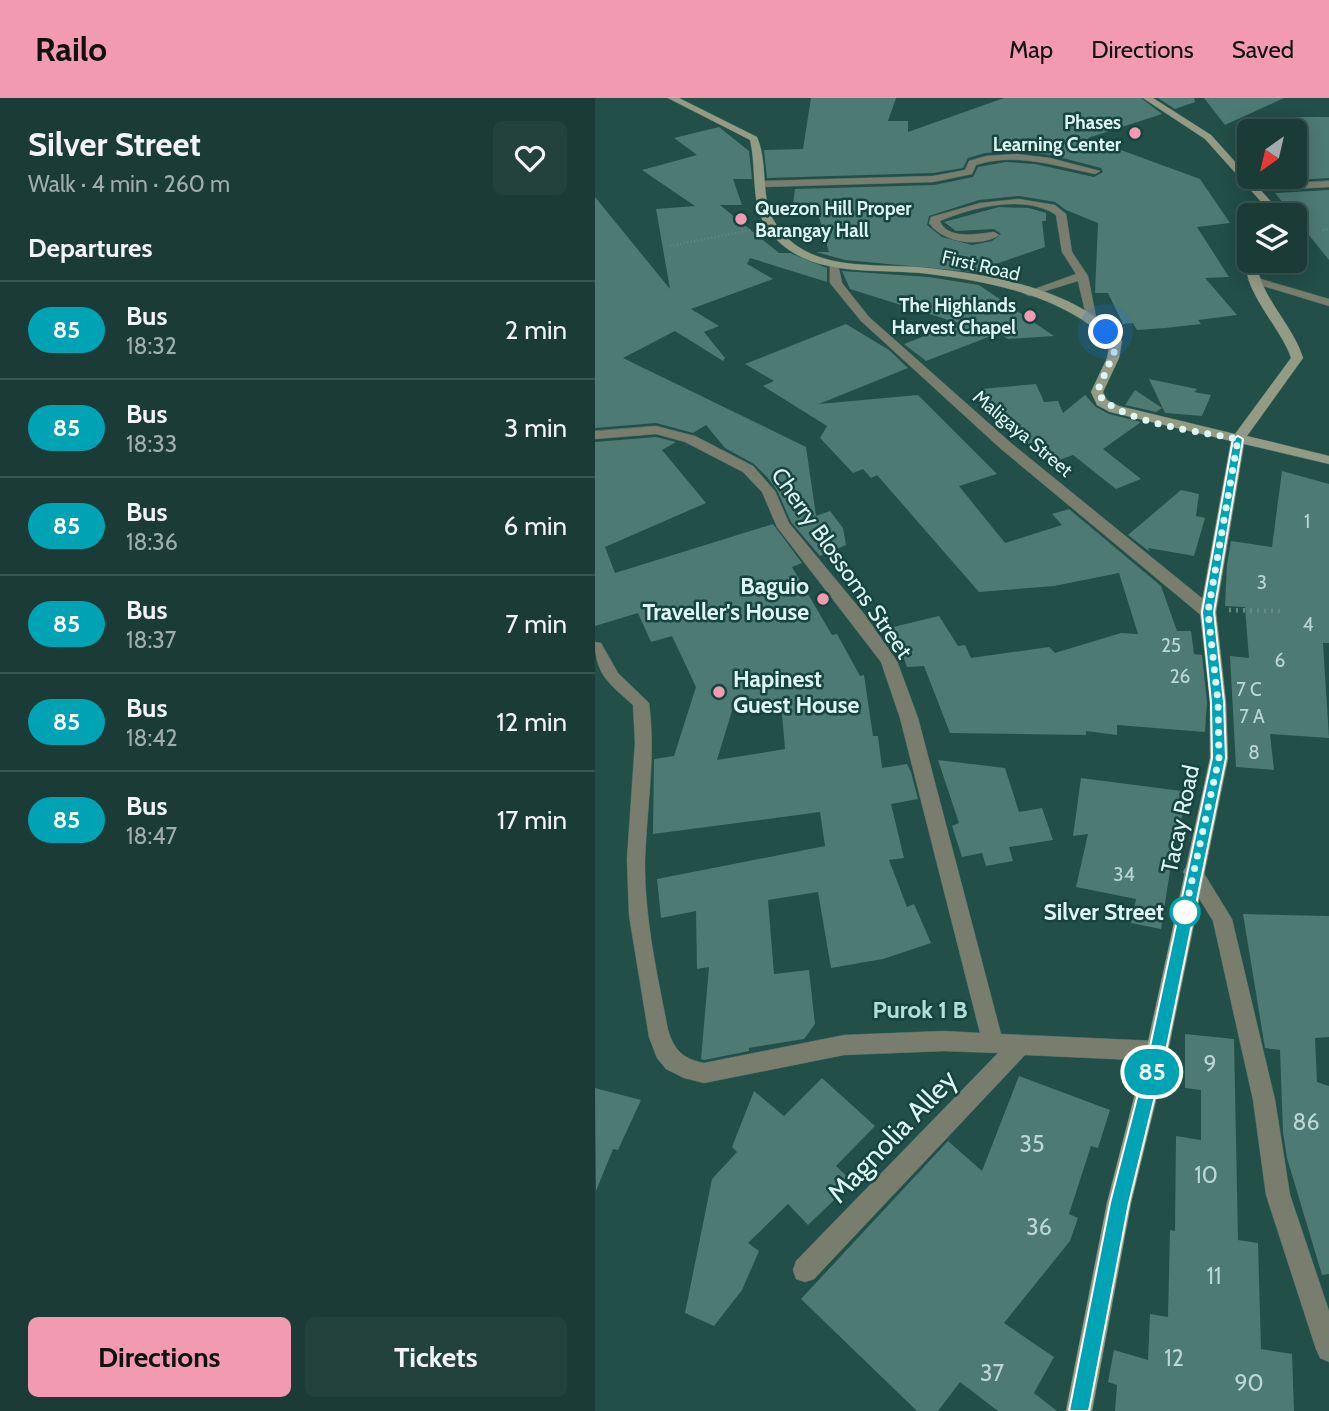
<!DOCTYPE html>
<meta charset="utf-8">
<style>
:root{--surface:#1a3b36;--page:#23423e;--text:#f1f3f6;--muted:#9fadad;--line:#385551;--accent:#f19ab2}
body{margin:0;font-family:Cabin,sans-serif;background:var(--page);color:var(--text);height:100vh;display:flex;flex-direction:column;font-size:26px;white-space:nowrap}
*{box-sizing:border-box;margin:0}
p{font-size:23px;color:var(--muted)}
.icon{flex:none;width:38px;height:38px;fill:none;stroke:currentColor;stroke-width:2;stroke-linecap:round;stroke-linejoin:round}
.map{position:relative;flex:1;overflow:hidden}
.panel{display:flex;flex-direction:column;background:var(--surface);width:595px}
.panel>*{flex:none}
.badge{padding:0 14px;border-radius:23px;font-size:24px;line-height:46px}
.needle{width:46px;rotate:214deg}
.buttons{position:absolute;left:642px;top:21px;display:grid;gap:14px}
.buttons a{display:grid;place-items:center;width:70px;height:70px;border-radius:10px;background:var(--surface);box-shadow:0 4px 18px #0003,0 0 0 2px var(--line);font-size:35px}
.you{position:absolute;width:35px;height:35px;margin:-18px;border:5px solid #fff;border-radius:50%;background:#1a73e8;box-shadow:0 0 0 10px #1a73e833}
.map>.badge{position:absolute;translate:-50% -50%;box-shadow:0 0 0 4px #fff}
h2{padding:0 28px;font-size:26px;line-height:63px}
.round{display:grid;place-items:center;flex:none;width:74px;height:74px;border-radius:10px;background:var(--page)}
.headline{display:flex;align-items:center;justify-content:space-between;height:119px;padding:0 28px}
h1{font-size:33px;font-weight:800;line-height:52px}
.cta{display:flex;gap:14px;margin-top:auto;padding:14px 28px}
.cta a{flex:1;height:80px;border-radius:10px;background:var(--accent);color:#111;font-size:28px;font-weight:800;line-height:80px;text-align:center}
.cta a+a{background:var(--page);color:var(--text)}
ul{padding:0;list-style:none}
li{display:flex;align-items:center;gap:21px;height:98px;padding:0 28px;border-top:2px solid var(--line)}
li div{flex:1}
li b{display:block;font-size:26px}
li em{font-style:normal}
li .badge{min-width:77px;font-weight:700;text-align:center}
header{display:flex;align-items:center;gap:42px;box-sizing:border-box;height:98px;padding:0 35px;background:var(--accent);color:#111}
header strong{font-size:33px}
nav{display:flex;gap:38px;margin-inline-start:auto;font-size:24px}
main{display:flex;flex:1;min-height:0}
.map>svg:first-child{display:block}
.building{fill:#4d7a72;fill-rule:evenodd}
.lines{fill:none;stroke-linecap:round;stroke-linejoin:round}
.street-casing{stroke:#446d66;stroke-width:1}
.secondary-casing{stroke:#446d66;stroke-width:1}
.path-far1{stroke:#658b84;stroke-width:2.5;stroke-dasharray:1 2.5;stroke-linecap:butt}
.path{stroke:#658b84;stroke-width:4.5;stroke-dasharray:2 5;stroke-linecap:butt}
.street{fill:#787d6e;fill-rule:evenodd}
.secondary{fill:#949b84;fill-rule:evenodd}
.line{fill:#00a3b4;stroke:#fff;stroke-width:2}
.walk{stroke:#def6f1;stroke-width:7;stroke-dasharray:0 12.6}
.poi-dot{fill:#f19ab2;stroke:#16443e;stroke-width:2.5}
.stop-dot{fill:#fff;stroke:#00a3b4;stroke-width:3.5}
.labels{text-anchor:middle;stroke-width:5;stroke-linejoin:round;paint-order:stroke}
.far-poi-label{font-size:19px;font-weight:bold;fill:#def6f1;stroke:#16443e;text-anchor:end}
.far-street-label{font-size:19px;fill:#def6f1;stroke:#16443e}
.number-label{font-size:19px;fill:#bad7d1}
.street-label{font-size:23px;fill:#def6f1;stroke:#16443e}
.poi-label{font-size:23px;font-weight:bold;fill:#def6f1;stroke:#16443e;text-anchor:end}
.stop-label{font-size:23px;font-weight:bold;fill:#def6f1;stroke:#16443e;text-anchor:end}
.near-number-label{font-size:23px;fill:#bad7d1}
.neighbourhood-label{font-size:24px;font-weight:bold;fill:#b0e0d7;stroke:#16443e}
.near-street-label{font-size:28px;fill:#def6f1;stroke:#16443e}
</style>
<header>
<strong>Railo</strong>
<nav><a>Map</a><a>Directions</a><a>Saved</a></nav>
</header>
<main>
<section class="panel">
<div class="headline"><div><h1>Silver Street</h1><p>Walk · 4 min · 260 m</p></div><a class="round"><svg class="icon" aria-label="heart" viewBox="0 0 24 24"><path d="M12 20l-8-8c-3-5 5-10 8-4 3-6 11-1 8 4z"/></svg></a></div>
<h2>Departures</h2>
<ul>
<li><span class="badge" style="background:#00a3b4;color:#fff">85</span><div><b>Bus</b><p>18:32</p></div><em>2 min</em></li>
<li><span class="badge" style="background:#00a3b4;color:#fff">85</span><div><b>Bus</b><p>18:33</p></div><em>3 min</em></li>
<li><span class="badge" style="background:#00a3b4;color:#fff">85</span><div><b>Bus</b><p>18:36</p></div><em>6 min</em></li>
<li><span class="badge" style="background:#00a3b4;color:#fff">85</span><div><b>Bus</b><p>18:37</p></div><em>7 min</em></li>
<li><span class="badge" style="background:#00a3b4;color:#fff">85</span><div><b>Bus</b><p>18:42</p></div><em>12 min</em></li>
<li><span class="badge" style="background:#00a3b4;color:#fff">85</span><div><b>Bus</b><p>18:47</p></div><em>17 min</em></li>
</ul>
<div class="cta"><a>Directions</a><a>Tickets</a></div>
</section>
<div class="map">
<svg width="734" height="1313" viewBox="0 0 734 1313">
<rect width="100%" height="100%" fill="#224f48"/>
<!-- building -->
<g class="building">
<path d="M216,0h85l-8,23h20v11l96,-34h137l21,16 -74,24 112,41 30,44 -33,4 32,50 -24,1 32,37 -39,5 3,4 -36,4 -28,2 -4,-7 -10,1 -15,-31h-13l3,-70 -32,-13 -11,-8 -36,-6 -40,4 -50,16 -2,9 15,12 30,8 20,-4 9,-7 -7,-5 -38,2 -12,-9 55,-15 30,1 17,5v8h-4l3,26 -72,25 -128,-12 -29,-8h13l-14,-49 -22,1 2,-15 139,-4 39,-8 5,-10 28,-5 29,2 59,13 9,-5 -2,-4 -50,-13 -34,-4 -32,2 -17,5 -5,10 -30,5 -166,5 -3,-28 39,-1z"/>
<path d="M563,0h36l1,4 -20,7z"/>
<path d="M609,0h80l-59,27z"/>
<path d="M700,19h34v61l-63,4 -4,-5h33z"/>
<path d="M124,29l30,24 3,28h-19l9,26h-22l59,48h11l37,15v14l-77,-24 -3,6 26,15 -82,30 28,17 -15,6 21,26 -2,3 -48,-30 -52,27 183,89 10,69 14,-5 13,17 3,17 -26,11 -29,-34 -14,-32 -10,-13 -13,-13 -29,-16 -19,-23 -13,8 -37,-10 -61,5v-231l75,92 -14,-80 39,-3 -53,-36 55,-15 -23,-17z"/>
<path d="M734,92v70l-54,-67z"/>
<path d="M247,173l87,6 50,8 75,51 -46,3 -9,-6 -73,28 -22,-17 54,-21 -108,-34z"/>
<path d="M251,226l43,26 19,18 -89,36 99,-9 79,79 -38,12 46,57 57,-18 -10,-11 17,-5 92,77 16,45h14l3,23 8,1 5,47 -2,30 -88,-7v10l-31,-4v4l-136,-2 -26,-67 -17,1 -14,-40 46,-11 19,30 7,-1 6,13 78,-11 6,6 66,-20 17,1 -19,-61 -65,13 -75,6 -102,-117 -6,3 -8,-9 -10,4 -33,-35 7,-12 -64,-40 11,-5 -29,-17z"/>
<path d="M554,281l48,10 -3,3 17,3 -9,21 -37,-3z"/>
<path d="M441,286l8,18 14,-1 5,12 22,-18 11,12 13,7 32,8 -38,27 38,30 -25,10 -43,-34 -22,8 -62,-50 -8,-24z"/>
<path d="M540,292l27,18 -6,4 -31,-7z"/>
<path d="M61,339l20,5 -14,8 44,53 -101,44 10,26 158,-49 29,39 -10,4 40,68 5,-1 23,42 4,-1 9,61h5l4,32 25,-4 4,8 7,27 -27,5 13,54 -15,2 18,47 7,-3 17,39 -48,16 -52,9 -13,-76 -50,8 6,74 35,-4 6,54 -11,15 -55,9v3l-45,9 -3,-1 8,-92 -12,2 -1,-58 -35,7 -4,-39 168,-33 -5,-34 -167,22 1,-75 20,-3 22,-69 -24,-51 -21,6 -13,-29 -43,13v-184zM186,604l4,47 -68,11 17,-56z"/>
<path d="M687,373l47,13v159h-6l6,95 -59,-4 4,36 -38,-3 -6,-111 19,2 -4,-51 -20,-1 2,-42 4,-23 41,6z"/>
<path d="M586,392l18,4 -3,22 9,2 -11,38 -46,-8 2,4 -22,-17z"/>
<path d="M343,662l67,8 14,44 23,-4 11,32 -44,7 4,14 -27,5 -4,-13 -20,4 -10,-31 7,-3z"/>
<path d="M486,680l108,14 -15,53 -13,84 -30,-6 5,-24 -60,-12 12,-53 -15,2z"/>
<path d="M648,816l86,2v121l-14,1 2,44 12,4v188l-7,1 -35,-117 -4,-26 -3,-82 -15,-2z"/>
<path d="M590,936l49,5 4,201 20,3 3,106 31,5 2,57h-179l2,-26 -9,-3 6,-32 34,10 2,-46 18,3 2,-87 5,1 1,-95 25,4v-50l-16,-2z"/>
<path d="M424,978l91,34 -12,38 -7,-2 -22,68 9,4 -8,23 -66,82 50,34 -20,36 23,18h-59l-38,-29 -22,29h-21l-116,-112 147,-158 34,30z"/>
<path d="M227,980l53,48 -39,40 17,16 -45,43 -20,-21 -40,39 11,8 -17,39 -28,36 -29,-13 27,-134 25,-27 -5,-5 22,-56 30,25z"/>
<path d="M0,990l46,12 -23,50 -5,-1 -17,42z"/>
</g>
<g class="lines">
<defs>
<g id="street">
<path d="M422,56l33,4 50,13 -5,3c-39,-8 -80,-22 -119,-9l-4,9 -39,8 -172,5 -5,-3 5,-3 172,-5 32,-6 4,-9 17,-5z"/>
<path d="M734,83v6l-72,4 -5,-3 5,-3z"/>
<path d="M424,101l36,6 11,9 6,38 16,24 9,46 -10,-2 -9,-39 -49,15 -6,-3 53,-19 -14,-22 -6,-37c-30,-21 -84,-8 -116,6 7,19 37,13 54,11l5,3c-20,13 -56,8 -70,-12l2,-6 49,-14z"/>
<path d="M235,166h8l4,19 27,34 142,126 203,165 2,4 -2,4h-12l-201,-167 -140,-128 -31,-38z"/>
<path d="M659,179l75,22v7l-79,-24 -2,-2z"/>
<path d="M61,328l39,10 58,30 22,25 14,32 76,92 32,46 21,57 83,316 156,7 8,3 3,7 -3,7 -8,3 -132,-6 -211,224 -9,3 -9,-3 -3,-9 3,-9 202,-208 -54,-2 -100,4 -140,28 -20,-5 -18,-9 -9,-11 -8,-21 -20,-122 -2,-56 8,-117 -2,-37c-23,-21 -38,-30 -38,-63l6,1 17,30 31,30c7,53 -2,103 -4,156 -1,58 12,114 23,171 6,20 15,29 36,33l140,-28 100,-4 36,2 -80,-315 -19,-56 -104,-135 -15,-35 -19,-20 -58,-30 -29,-8 -61,5v-8z"/>
<path d="M598,766l7,3 32,52 43,181 15,95 39,116v51l-9,-4 -4,-9 -50,-154 -13,-95 -40,-179 -30,-49 3,-5z"/>
</g>
<g id="secondary">
<path d="M73,0h11l78,39c12,27 2,62 19,87 33,51 100,38 152,44 64,7 150,21 194,73l-3,17 -16,34 4,8 12,6 116,28 56,-76c-9,-29 -51,-70 -44,-99l9,2c5,38 36,62 47,97l-56,78 82,20v8l-85,-20 -28,168 10,90 2,56 -60,293 -37,152 -39,208h-26l41,-208 39,-152 64,-293v-56l-10,-90 31,-171 -121,-29 -13,-7 -6,-13 16,-34 3,-16c-46,-46 -118,-60 -181,-68 -55,-7 -125,7 -162,-46 -17,-25 -10,-59 -17,-88z"/>
<path d="M548,0h10l58,37 72,80h-10l-68,-76z"/>
</g>
</defs>
<!-- street casing -->
<use href="#street" class="street-casing"/>
<!-- secondary casing -->
<use href="#secondary" class="secondary-casing"/>
<!-- path-far1 -->
<g class="path-far1">
<path d="M728,132l6,-1"/>
<path d="M75,148l81,-16"/>
</g>
<!-- path -->
<path class="path" d="M634,512l54,1"/>
<!-- street -->
<use href="#street" class="street"/>
<!-- secondary -->
<use href="#secondary" class="secondary"/>
</g>
<!-- line -->
<path class="line" d="M643,338l5,3 -29,173 10,90 2,56 -60,293 -37,152 -40,208h-20l41,-208 39,-152 63,-293 -1,-56 -9,-90 31,-173z"/>
<g class="lines">
<!-- walk -->
<path class="walk" d="M511,234l10,9v7l-19,44c19,31 106,40 141,47l-30,173 10,90 1,56 -34,154"/>
</g>
<!-- markers -->
<g class="poi-dot">
<circle cx="540" cy="35" r="7"/>
<circle cx="146" cy="121" r="7"/>
<circle cx="435" cy="218" r="7"/>
<circle cx="228" cy="501" r="7"/>
<circle cx="124" cy="594" r="7"/>
</g>
<circle class="stop-dot" cx="590" cy="814" r="14"/>
<g class="labels">
<!-- far-poi labels -->
<g class="far-poi-label">
<text x="526" y="31">Phases<tspan x="526" dy="22">Learning Center</tspan></text>
<text x="160" y="117" text-anchor="start">Quezon Hill Proper<tspan x="160" dy="22">Barangay Hall</tspan></text>
<text x="421" y="214">The Highlands<tspan x="421" dy="22">Harvest Chapel</tspan></text>
</g>
<!-- far-street labels -->
<g class="far-street-label">
<text transform="translate(386 167) rotate(13)" y="7">First Road</text>
<text transform="translate(428 335) rotate(40)" y="7">Maligaya Street</text>
</g>
<!-- number labels -->
<g class="number-label">
<text x="712" y="430">1</text>
<text x="667" y="491">3</text>
<text x="713" y="533">4</text>
<text x="576" y="554">25</text>
<text x="685" y="569">6</text>
<text x="585" y="585">26</text>
<text x="654" y="598">7 C</text>
<text x="657" y="625">7 A</text>
<text x="659" y="661">8</text>
<text x="529" y="783">34</text>
</g>
<!-- street labels -->
<g class="street-label">
<text transform="translate(247 465) rotate(55)" y="8">Cherry Blossoms Street</text>
<text transform="translate(585 721) rotate(-78)" y="8">Tacay Road</text>
</g>
<!-- poi labels -->
<g class="poi-label">
<text x="214" y="496">Baguio<tspan x="214" dy="26">Traveller's House</tspan></text>
<text x="138" y="589" text-anchor="start">Hapinest<tspan x="138" dy="26">Guest House</tspan></text>
</g>
<!-- stop labels -->
<g class="stop-label">
<text x="569" y="822">Silver Street</text>
</g>
<!-- near-number labels -->
<g class="near-number-label">
<text x="615" y="974">9</text>
<text x="711" y="1032">86</text>
<text x="437" y="1054">35</text>
<text x="611" y="1085">10</text>
<text x="444" y="1137">36</text>
<text x="619" y="1186">11</text>
<text x="579" y="1268">12</text>
<text x="397" y="1283">37</text>
<text x="654" y="1293">90</text>
</g>
<!-- neighbourhood labels -->
<g class="neighbourhood-label">
<text x="325" y="920">Purok 1 B</text>
</g>
<!-- near-street labels -->
<g class="near-street-label">
<text transform="translate(297 1038) rotate(-46)" y="10">Magnolia Alley</text>
</g>
</g>
</svg>
<div class="buttons">
<a><svg class="needle" viewBox="-14 -14 28 28"><path d="M0-13l5 13h-10z" fill="#e53935"/><path d="M0 13l5-13h-10z" fill="#9fadad"/></svg></a>
<a><svg class="icon" aria-label="layers" viewBox="0 0 24 24"><path d="M12 4l9 5-9 5-9-5zM3 14l9 5 9-5"/></svg></a>
</div>
<div class="you" style="left:511px;top:234px"></div>
<b class="badge" style="left:557px;top:974px;background:#00a3b4;color:#fff">85</b>
</div>
</main>
